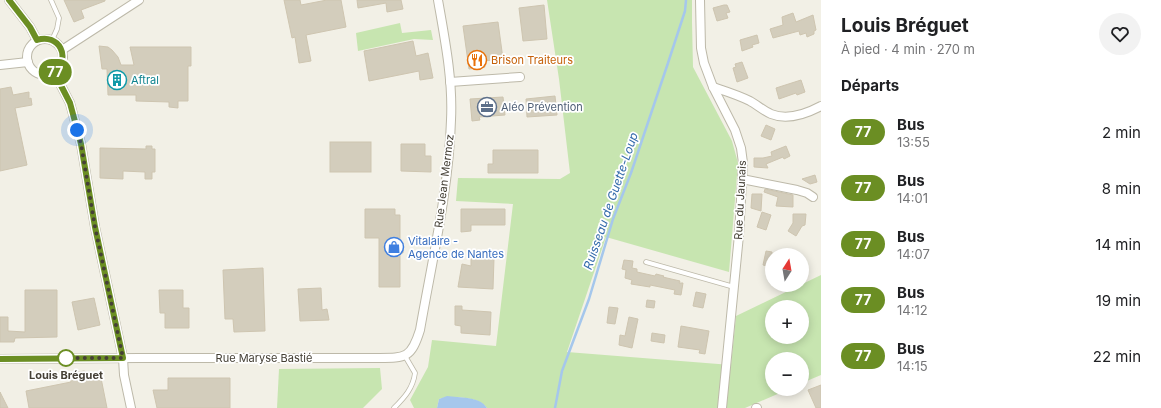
<!DOCTYPE html>
<html lang="fr">
<meta charset="utf-8">
<style>
:root{--surface:#fff;--page:#f2f2f2;--text:#202124;--muted:#757577}
body{margin:0;font-family:Inter,sans-serif;background:var(--page);color:var(--text);height:100vh;display:flex;flex-direction:column;font-size:15px;white-space:nowrap}
*{box-sizing:border-box;margin:0}
p{font-size:13px;color:var(--muted)}
.icon{flex:none;width:22px;height:22px;fill:none;stroke:currentColor;stroke-width:2;stroke-linecap:round;stroke-linejoin:round}
.map{position:relative;flex:1;overflow:hidden}
.sheet{display:flex;flex-direction:column;background:var(--surface);width:340px}
.sheet>*{flex:none}
.badge{padding:0 8px;border-radius:13px;font-size:14px;line-height:26px}
.needle{width:26px;rotate:11deg}
.buttons{position:absolute;left:765px;top:248px;display:grid;gap:8px}
.buttons a{display:grid;place-items:center;width:44px;height:44px;border-radius:50%;background:var(--surface);box-shadow:0 2px 10px #0003;font-size:20px}
.you{position:absolute;width:20px;height:20px;margin:-10px;border:3px solid #fff;border-radius:50%;background:#1a73e8;box-shadow:0 0 0 6px #1a73e833}
.map>.badge{position:absolute;translate:-50% -50%;box-shadow:0 0 0 2px #fff}
h2{padding:0 20px;font-size:15px;line-height:36px}
.round{display:grid;place-items:center;flex:none;width:42px;height:42px;border-radius:21px;background:var(--page)}
.summary{display:flex;align-items:center;justify-content:space-between;height:68px;padding:0 20px}
h1{font-size:19px;font-weight:700;line-height:30px}
ul{padding:0;list-style:none}
li{display:flex;align-items:center;gap:12px;height:56px;padding:0 20px}
li div{flex:1}
li b{display:block;font-size:15px}
li em{font-style:normal}
li .badge{min-width:44px;font-weight:700;text-align:center}
main{display:flex;flex:1;min-height:0}
.map>svg:first-child{display:block}
.green{fill:#c7e5b0;fill-rule:evenodd}
.water{fill:#a5c7ec}
.lines{fill:none;stroke-linecap:round;stroke-linejoin:round}
.stream{stroke:#a5c7ec;stroke-width:2.5}
.building{fill:#d3cdbc;stroke:#cec5b0}
.lane-casing{stroke:#bdb9a9;stroke-width:5.5}
.street-casing{stroke:#bdb9a9;stroke-width:10}
.lane{stroke:#fff;stroke-width:4}
.street{stroke:#fff;stroke-width:8}
.line-casing{stroke:#fff;stroke-width:9}
.line{stroke:#6b8e23;stroke-width:6}
.walk{stroke:#454036;stroke-width:4;stroke-dasharray:0 7.2}
.stop-dot{fill:#fff;stroke:#6b8e23;stroke-width:2}
.labels{text-anchor:middle;stroke-width:3.5;stroke-linejoin:round;paint-order:stroke}
.food-label{font-size:11px;fill:#c56008;stroke:#fff;text-anchor:start}
.culture-label{font-size:11px;fill:#0d838f;stroke:#fff;text-anchor:start}
.service-label{font-size:11px;fill:#4e5e75;stroke:#fff;text-anchor:start}
.street-label{font-size:11px;fill:#454036;stroke:#fff}
.shop-label{font-size:11px;fill:#366cbe;stroke:#fff;text-anchor:start}
.stop-label{font-size:11px;font-weight:bold;fill:#454036;stroke:#fff}
.water-label{font-size:12px;font-style:italic;fill:#346bab;stroke:#fff}
</style>
<main>
<div class="map">
<svg width="821" height="408" viewBox="0 0 821 408">
<rect width="100%" height="100%" fill="#f2f0e6"/>
<!-- green -->
<g class="green">
<path d="M547,0h145v22l1,45 39,74 6,22 -9,109 -123,-35 -39,115 164,13 5,-49 85,-41v100l-19,8v-24h-30v30h17l-44,19h-258c-7,-11 -36,-13 -48,-9l-2,9h-23l-4,-8 18,-33 4,-27 64,6 17,-142 -57,-3 2,-23 102,1 10,-6 -11,-94zM772,307h30v30h-30z"/>
<path d="M400,23l2,10 29,-3 2,10 -19,-1 -56,12 -2,-18z"/>
<path d="M380,368l2,21 -19,19h-86l2,-39z"/>
</g>
<!-- water -->
<path class="water" d="M447,396c12,2 33,0 40,12h-50l2,-9z"/>
<g class="lines">
<!-- stream -->
<path class="stream" d="M555,408l7,-37 27,-72 24,-80 18,-46 37,-110 17,-52 1,-11"/>
</g>
<!-- building -->
<g class="building">
<path d="M64,0h41v1l-24,9 3,8 -10,4z"/>
<path d="M284,0h16l1,5 26,-5h14l5,27 -40,8 5,26 -12,2 -4,-26 -3,1z"/>
<path d="M357,0h44l2,9 -16,3 -1,-9 -28,5z"/>
<path d="M544,5l3,34 -24,2 -4,-33z"/>
<path d="M724,5h3l3,7 -4,1 2,5 -11,3 -4,-13z"/>
<path d="M793,13l3,9 17,-7 3,15 -2,1v3l-7,3 -1,-4 -6,2 -1,-4 -26,7 -3,-9 13,-4 -1,-8z"/>
<path d="M498,22l5,37 -19,2 1,6 -16,2 -6,-43z"/>
<path d="M757,35l2,8 -7,2 1,2 -11,4 -2,-11z"/>
<path d="M413,41l3,15 12,-3 5,25 -13,2 -1,-9 -50,10 -5,-30z"/>
<path d="M99,46l9,1 4,3 6,7 3,8h13l-4,-18h61v19h-3v35h-10v7l-9,-1v-5l-33,-1v-6h-28l-1,-26h-5z"/>
<path d="M742,62l6,16 -11,4 -4,-14 3,-1 -1,-3z"/>
<path d="M801,80l4,12 -8,3 -1,-2 -17,6 -3,-11z"/>
<path d="M11,87l2,8 16,-3v7l2,-1 1,7 -17,3 12,57 -27,6v-82z"/>
<path d="M555,96l2,19 -30,2 -1,-18z"/>
<path d="M503,97l2,18 -26,2 1,3 -8,1 -2,-22z"/>
<path d="M766,125l9,4 -4,11 -10,-4z"/>
<rect x="330" y="142" width="41" height="30"/>
<path d="M401,144h24v12h6v16l-30,-1z"/>
<path d="M146,146h6v3h3v23h-3v7h-7v-7l-22,-1v8l-23,-1v-30l46,1z"/>
<path d="M786,146l4,10 -6,3 -1,-2 -17,7 2,4 -14,-1v-9h9l9,-2 -1,-4z"/>
<path d="M493,150h45v23h-50v-9h5z"/>
<path d="M815,175l2,7 -7,2 -8,-5z"/>
<path d="M765,189l28,6v12l-17,-1 2,-9 -14,-5z"/>
<path d="M752,194h10l-1,17 -10,-3z"/>
<path d="M365,209h30v6h5v28h3v10h-3v34h-21v-49h-14z"/>
<path d="M461,209h44v16h-34v6l-10,1z"/>
<path d="M762,212l9,3 -5,15 -9,-3z"/>
<path d="M793,214h13l-1,11 -3,1 -6,10 -8,-5 5,-8z"/>
<path d="M766,251l6,1v15l-9,-2z"/>
<path d="M471,257l23,1 -1,31 -35,-2 4,-23 9,2z"/>
<path d="M624,260l9,1 -1,7 5,1v3l18,4 1,-2 8,2 -1,1 4,1 13,3 -1,2h4l-2,12 -7,-1 1,-4 -25,-5v2l-19,-3 1,-4 -7,-2 1,-8 -4,-1z"/>
<path d="M263,268l2,63 -31,1 -1,-13h-8l-2,-49z"/>
<path d="M321,288l1,22 5,-1 2,11 -29,1 -2,-32z"/>
<path d="M25,290h32v47l-42,1 -1,4h-14v-25h8v14l17,1z"/>
<path d="M159,290h24v18h6v20h-24v-15h-5z"/>
<path d="M696,292l10,2 -3,14 -10,-2z"/>
<path d="M94,298l6,27 -22,5 -6,-28z"/>
<path d="M647,300l8,1 -1,7 -8,-1z"/>
<path d="M455,306h7v4l29,2 -1,23 -29,-2v-7l-6,-1z"/>
<path d="M609,307l9,1 -3,16 -8,-1z"/>
<path d="M629,317l9,2 -6,29 -13,-3 1,-10 5,1z"/>
<path d="M681,326l28,5 -4,23 -6,-1 1,-3 -22,-3z"/>
<path d="M652,333l13,2 -1,8 -13,-2z"/>
<path d="M84,371l17,7 6,30h-78l-3,-17 45,-9 -2,-8z"/>
<path d="M168,378h62v30h-73l-4,-18h15z"/>
<path d="M821,385v23h-5l-8,-18z"/>
<path d="M0,392l8,16h-8z"/>
</g>
<g class="lines">
<defs>
<g id="lane">
<path d="M51,0l8,18 -2,11 -5,11"/>
<path d="M646,262l88,25"/>
<path d="M394,408c11,-11 19,-20 21,-35l-10,-17"/>
</g>
<g id="street">
<path d="M9,0l21,27 7,13"/>
<path d="M700,0l1,48 3,15 9,24 22,43 6,18 2,15 -4,72 -17,173"/>
<circle cx="45" cy="57" r="18"/>
<path d="M62,50l77,-50"/>
<path d="M0,65l28,-3"/>
<path d="M54,72l16,31 11,41 14,83 28,131 1,17 7,33"/>
<path d="M450,82l70,-5"/>
<path d="M713,87c12,4 25,8 37,14 7,4 14,10 21,13 17,7 35,0 50,-8"/>
<path d="M742,179l55,11 10,3 6,4"/>
<path d="M0,359l139,-1h237c29,0 35,1 44,-28 12,-69 29,-141 31,-210 2,-40 -6,-80 -13,-120"/>
<path d="M756,408h1"/>
</g>
</defs>
<!-- lane casing -->
<use href="#lane" class="lane-casing"/>
<!-- street casing -->
<use href="#street" class="street-casing"/>
<!-- lane -->
<use href="#lane" class="lane"/>
<!-- street -->
<use href="#street" class="street"/>
</g>
<g class="lines">
<defs>
<path id="line" d="M0,359l123,-1 -28,-131 -14,-83 -11,-41 -16,-31c18,-14 5,-39 -17,-32l-7,-13 -21,-27"/>
</defs>
<!-- line casing -->
<use href="#line" class="line-casing"/>
<!-- line -->
<use href="#line" class="line"/>
<!-- walk -->
<path class="walk" d="M66,358h-5h62l-28,-131 -14,-83 -4,-14"/>
</g>
<!-- icons -->
<defs>
<symbol id="restaurant-ring" viewBox="-11 -11 22 22"><circle r="9.5" fill="#fff" stroke="#e8710a" stroke-width="1.5"/><path d="M-5-6h1v4h1v-4h1v4h1v-4h1v5L-1.5 .5V6h-2V.5L-5-1ZM5-6V6H3V1.5H1.5Q1.5-4 5-6Z" fill="#e8710a"/></symbol>
<symbol id="building-ring" viewBox="-11 -11 22 22"><circle r="9.5" fill="#fff" stroke="#0f9aa8" stroke-width="1.5"/><path d="M-4-6H4V6H1V3H-1V6H-4ZM-2.5-4.3h1.7v1.8h-1.7ZM.8-4.3h1.7v1.8H.8ZM-2.5-1h1.7V.8h-1.7ZM.8-1h1.7V.8H.8Z" fill="#0f9aa8"/></symbol>
<symbol id="office-ring" viewBox="-11 -11 22 22"><circle r="9.5" fill="#fff" stroke="#5c6f8a" stroke-width="1.5"/><path d="M-6-3h4V-5.5h4V-3h4V5H-6ZM-1-4.5V-3h2v-1.5ZM-6 0V1H6V0Z" fill="#5c6f8a"/></symbol>
<symbol id="shop-ring" viewBox="-11 -11 22 22"><circle r="9.5" fill="#fff" stroke="#3f7fe0" stroke-width="1.5"/><path d="M-5-2.5h2.3a2.7 3.5 0 0 1 5.4 0H5L5.5 6h-11ZM-1.5-2.5h3a1.5 2.3 0 0 0-3 0Z" fill="#3f7fe0"/></symbol>
</defs>
<g fill-rule="evenodd">
<use href="#restaurant-ring" x="466" y="49" width="22" height="22"/>
<use href="#building-ring" x="106" y="69" width="22" height="22"/>
<use href="#office-ring" x="476" y="96" width="22" height="22"/>
<use href="#shop-ring" x="383" y="236" width="22" height="22"/>
</g>
<!-- markers -->
<circle class="stop-dot" cx="66" cy="358" r="8"/>
<g class="labels">
<!-- food labels -->
<g class="food-label">
<text x="491" y="64">Brison Traiteurs</text>
</g>
<!-- culture labels -->
<g class="culture-label">
<text x="131" y="84">Aftral</text>
</g>
<!-- service labels -->
<g class="service-label">
<text x="501" y="111">Aléo Prévention</text>
</g>
<!-- street labels -->
<g class="street-label">
<text transform="translate(444 181) rotate(-83)" y="4">Rue Jean Mermoz</text>
<text transform="translate(740 200) rotate(-87)" y="4">Rue du Jaunais</text>
<text x="264" y="362">Rue Maryse Bastié</text>
</g>
<!-- shop labels -->
<g class="shop-label">
<text x="408" y="245">Vitalaire -<tspan x="408" dy="13">Agence de Nantes</tspan></text>
</g>
<!-- stop labels -->
<g class="stop-label">
<text x="66" y="379">Louis Bréguet</text>
</g>
<!-- water labels -->
<g class="water-label">
<text transform="translate(611 201) rotate(-71)" y="4">Ruisseau de Guette-Loup</text>
</g>
</g>
</svg>
<div class="buttons">
<a><svg class="needle" viewBox="-14 -14 28 28"><path d="M0-13l5 13h-10z" fill="#e53935"/><path d="M0 13l5-13h-10z" fill="#757577"/></svg></a>
<a>+</a>
<a>−</a>
</div>
<div class="you" style="left:77px;top:130px"></div>
<b class="badge" style="left:55px;top:72px;background:#6b8e23;color:#fff">77</b>
</div>
<section class="sheet">
<div class="summary"><div><h1>Louis Bréguet</h1><p>À pied · 4 min · 270 m</p></div><a class="round"><svg class="icon" aria-label="heart" viewBox="0 0 24 24"><path d="M12 20l-8-8c-3-5 5-10 8-4 3-6 11-1 8 4z"/></svg></a></div>
<h2>Départs</h2>
<ul>
<li><span class="badge" style="background:#6b8e23;color:#fff">77</span><div><b>Bus</b><p>13:55</p></div><em>2 min</em></li>
<li><span class="badge" style="background:#6b8e23;color:#fff">77</span><div><b>Bus</b><p>14:01</p></div><em>8 min</em></li>
<li><span class="badge" style="background:#6b8e23;color:#fff">77</span><div><b>Bus</b><p>14:07</p></div><em>14 min</em></li>
<li><span class="badge" style="background:#6b8e23;color:#fff">77</span><div><b>Bus</b><p>14:12</p></div><em>19 min</em></li>
<li><span class="badge" style="background:#6b8e23;color:#fff">77</span><div><b>Bus</b><p>14:15</p></div><em>22 min</em></li>
</ul>
</section>
</main>
